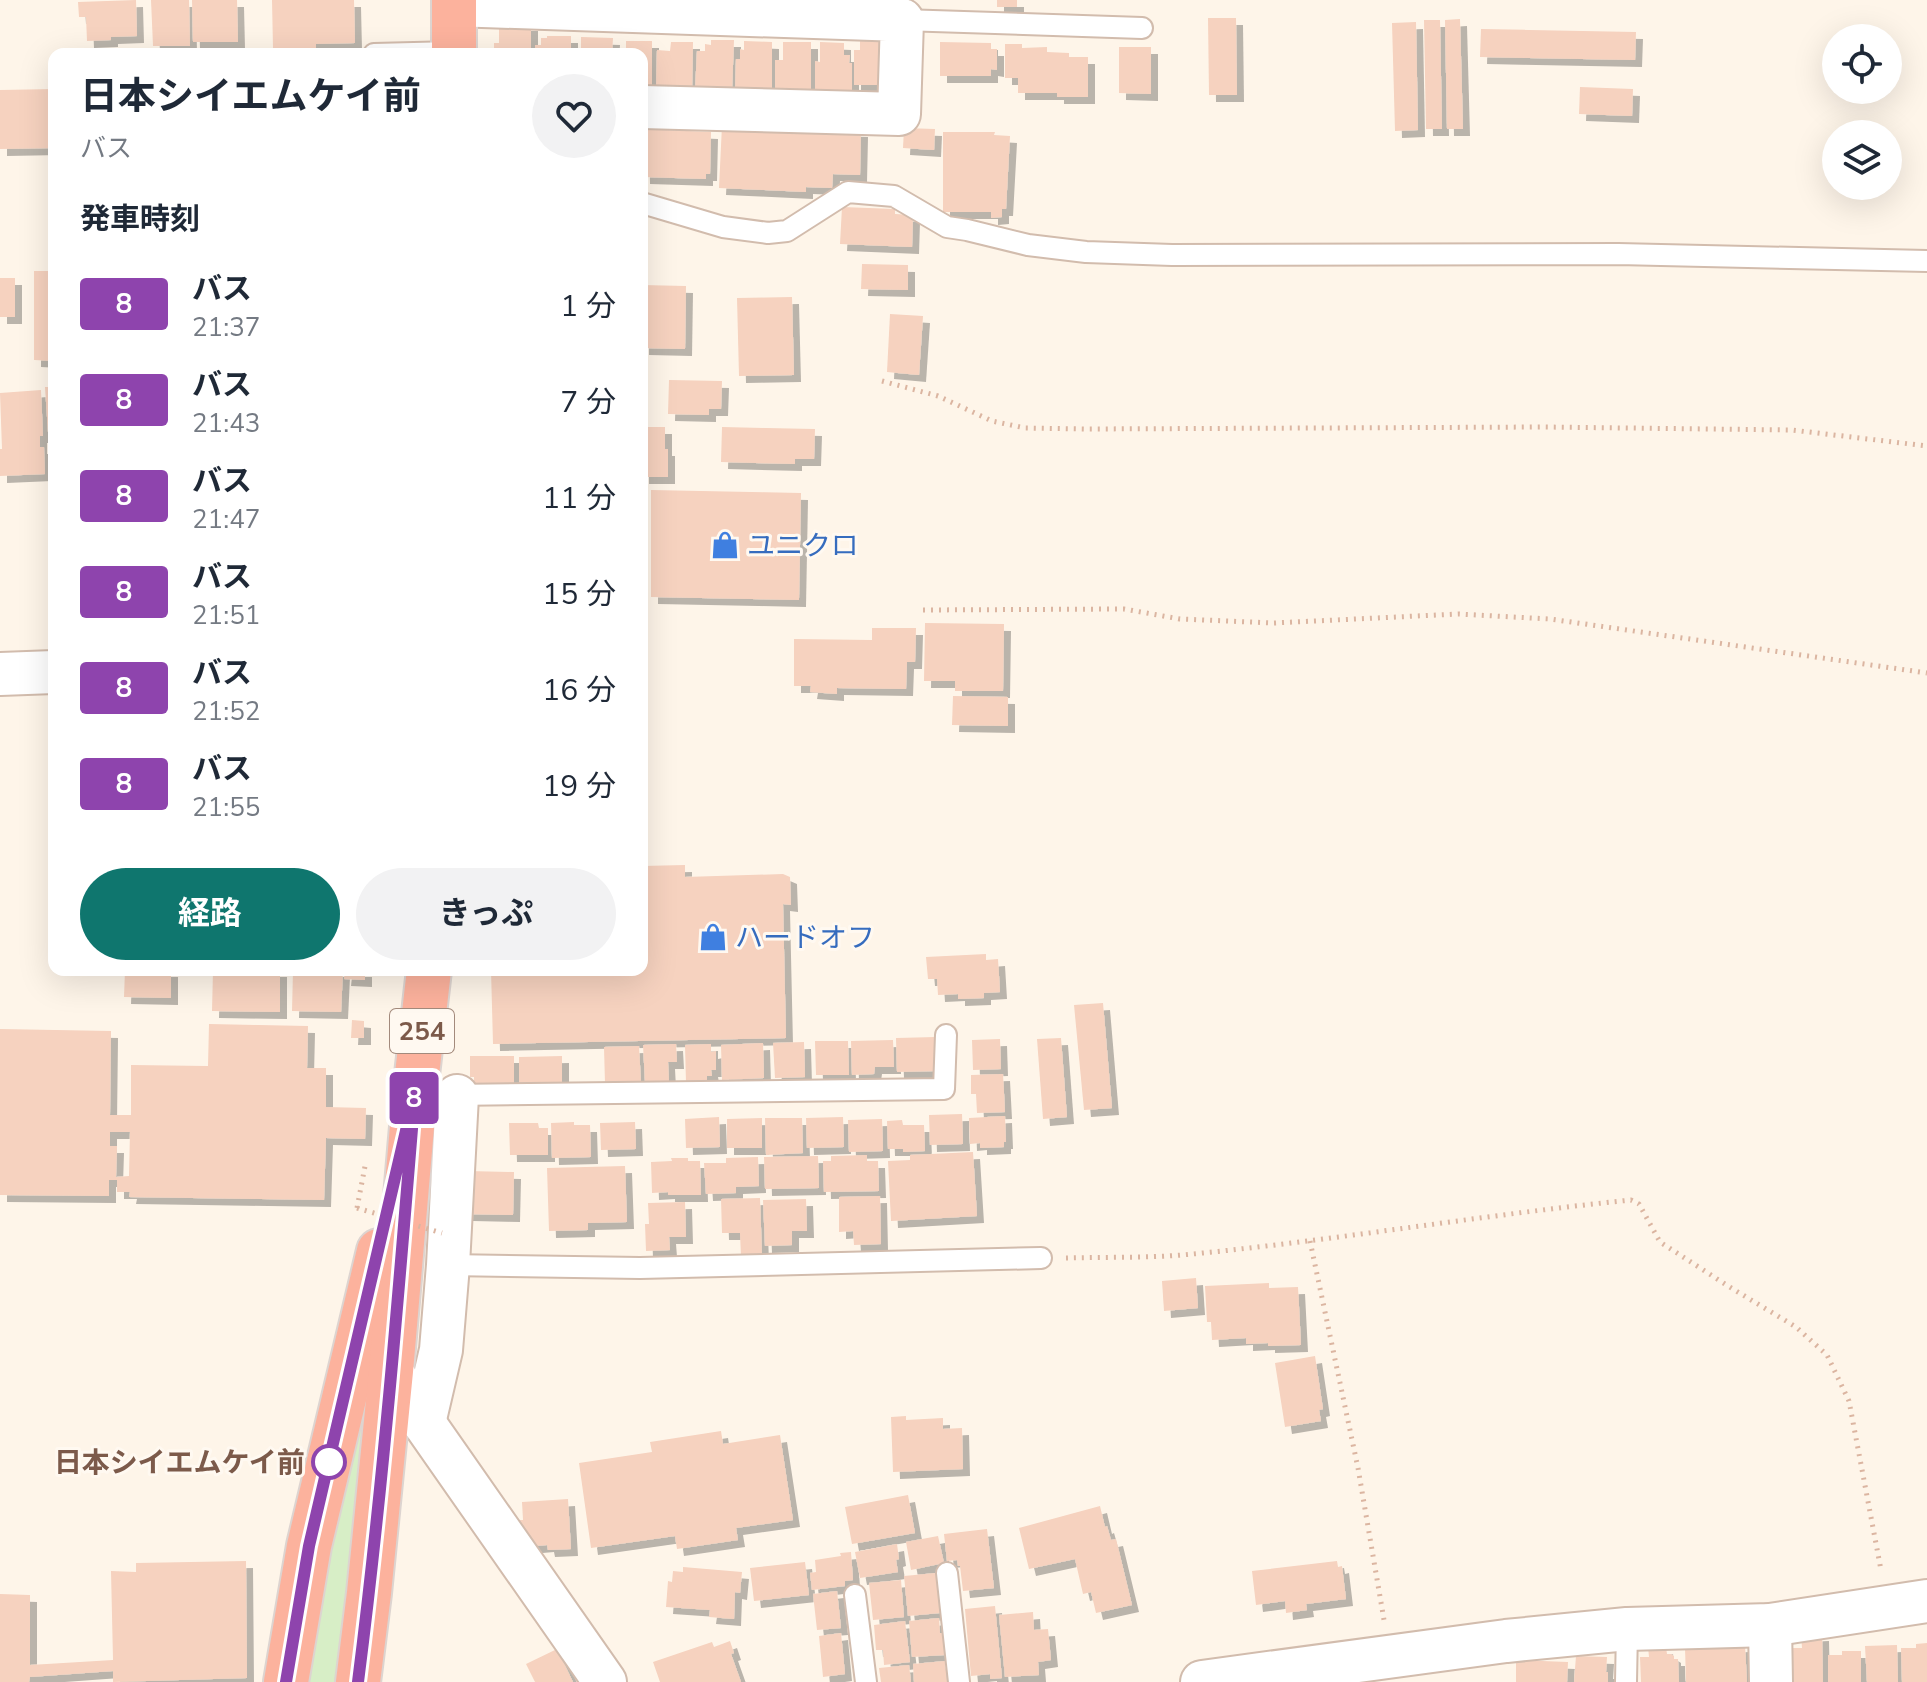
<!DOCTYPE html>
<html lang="ja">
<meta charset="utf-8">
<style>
:root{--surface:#fff;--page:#f2f2f3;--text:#1f2937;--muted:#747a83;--accent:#0f766e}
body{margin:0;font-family:"Nunito Sans","Noto Sans JP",sans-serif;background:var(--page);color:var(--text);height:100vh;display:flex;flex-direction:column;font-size:30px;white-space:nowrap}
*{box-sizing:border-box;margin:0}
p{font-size:26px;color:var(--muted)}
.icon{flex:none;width:44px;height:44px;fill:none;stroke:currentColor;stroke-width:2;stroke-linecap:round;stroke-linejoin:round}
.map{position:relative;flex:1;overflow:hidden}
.details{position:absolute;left:48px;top:48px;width:600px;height:928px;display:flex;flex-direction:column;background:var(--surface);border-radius:16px;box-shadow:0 8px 32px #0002}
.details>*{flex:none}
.badge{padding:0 16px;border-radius:6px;font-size:28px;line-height:52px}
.buttons{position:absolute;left:1822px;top:24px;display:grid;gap:16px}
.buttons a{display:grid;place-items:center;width:80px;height:80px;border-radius:50%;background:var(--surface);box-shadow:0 8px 32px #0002;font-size:40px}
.map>.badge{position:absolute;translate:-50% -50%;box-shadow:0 0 0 4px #fff}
h2{padding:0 32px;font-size:30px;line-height:72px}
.round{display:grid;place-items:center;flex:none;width:84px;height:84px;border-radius:42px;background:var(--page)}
.overview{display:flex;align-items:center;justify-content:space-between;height:136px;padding:0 32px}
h1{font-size:38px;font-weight:700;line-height:60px}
.primary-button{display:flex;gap:16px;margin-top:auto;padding:16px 32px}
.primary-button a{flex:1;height:92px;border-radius:48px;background:var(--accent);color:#fff;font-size:32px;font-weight:700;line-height:92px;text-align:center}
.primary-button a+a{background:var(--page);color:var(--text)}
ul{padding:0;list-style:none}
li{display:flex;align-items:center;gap:24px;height:96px;padding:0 32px}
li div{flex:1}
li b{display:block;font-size:30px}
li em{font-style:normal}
li .badge{min-width:88px;font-weight:700;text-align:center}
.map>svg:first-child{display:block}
.green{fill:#d7eec6}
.building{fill:#f6d2bf;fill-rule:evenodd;filter:url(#shadow)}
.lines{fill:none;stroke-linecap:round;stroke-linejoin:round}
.lane-casing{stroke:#d2bcad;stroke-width:24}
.street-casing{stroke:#d2bcad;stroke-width:46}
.highway-casing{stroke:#ddd4d0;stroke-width:48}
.path{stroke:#dbb5a1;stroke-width:5;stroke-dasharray:2 6;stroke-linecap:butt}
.lane{stroke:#fff;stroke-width:20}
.street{stroke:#fff;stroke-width:42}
.highway{stroke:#fcb29d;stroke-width:44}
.path-bridge{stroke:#dbb5a1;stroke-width:5;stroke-dasharray:2 6;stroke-linecap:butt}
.line-casing{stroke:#fff;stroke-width:18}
.line{stroke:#8e44ad;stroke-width:12}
.stop-dot{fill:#fff;stroke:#8e44ad;stroke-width:4}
.labels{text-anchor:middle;stroke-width:6;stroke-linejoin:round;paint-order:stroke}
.shield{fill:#fff9f1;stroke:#a38a7c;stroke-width:2}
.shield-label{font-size:26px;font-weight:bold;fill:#7c5a4a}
.shop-label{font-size:28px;fill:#366cbe;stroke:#fff9f1;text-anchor:start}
.stop-label{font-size:28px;font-weight:bold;fill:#7c5a4a;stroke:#fff9f1;text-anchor:end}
</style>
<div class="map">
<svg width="1927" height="1682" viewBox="0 0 1927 1682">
<defs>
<filter id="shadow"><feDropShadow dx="7" dy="7" stdDeviation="0" flood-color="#0004"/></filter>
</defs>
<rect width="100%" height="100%" fill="#fef5e9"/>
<!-- green -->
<path class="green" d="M360,1410l8,5 -24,267h-41z"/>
<!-- building -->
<g class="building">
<path d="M136,0l1,36 -26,1v3l-24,1 -1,-24h-7l-1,-15z"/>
<path d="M151,0h38l1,46h-37z"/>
<path d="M192,0h45l1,42h-45z"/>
<path d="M272,0h82l1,43 -39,1v5h-43z"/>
<rect x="997" y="0" width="20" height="7"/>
<path d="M1208,18h28l1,77h-28z"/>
<path d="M1460,19l3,110h-16l-2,-109z"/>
<path d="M1424,20h16l2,109h-16z"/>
<path d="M1416,22l2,108 -23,1 -3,-108z"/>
<path d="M499,24h32v30h-37v-11h5z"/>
<path d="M1481,29l155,3 -1,28 -155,-3z"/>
<path d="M860,33l23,1 8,51h-37v-35h6z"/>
<path d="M547,36h24v18h-36v-9h6v-7h6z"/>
<path d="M581,37l32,1 -1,16h-31z"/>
<path d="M711,40h23l-2,51 -37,-1 2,-39h8v-7l6,1z"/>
<path d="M626,41h26v46h-10v-33h-26v-5h10z"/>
<path d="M744,41l28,1v49l-37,-1 1,-31h4v-10l4,1z"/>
<path d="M671,42h22l-1,50 -22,-1 -4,-5h-10l1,-36 13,1z"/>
<path d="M783,42h28v50h-36v-32h8z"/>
<path d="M820,42l24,1v12h6l-1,8h3v30l-37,-1v-31l5,1z"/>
<path d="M940,42l51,1v6h6v21l-6,-1v7h-51z"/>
<path d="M1005,44h17v4l25,-1v5l22,1v4h19v40h-31v-4h-39v-15h-13z"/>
<path d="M1119,47h32v47l-32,-1z"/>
<path d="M1580,87l53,2 -1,27 -53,-2z"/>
<path d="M54,89v59l-54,1v-59z"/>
<path d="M722,125l139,5 -1,45 -27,-1 -1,14 -26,-1v5l-87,-4z"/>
<path d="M904,128l31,1 -1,21 -31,-2z"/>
<path d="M642,129l69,3 -1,42h-4v5l-63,-2z"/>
<path d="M943,132h52l-1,3 16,1 -4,73h-4v8l-11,1v-6h-48z"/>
<path d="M842,207l53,2v5l18,1 -1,32 -72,-3z"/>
<path d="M862,264l46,1v25l-47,-1z"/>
<path d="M34,271h20v90l-20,-1z"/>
<rect x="0" y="278" width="15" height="39"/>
<path d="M642,285l44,1 -1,63 -43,-1z"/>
<path d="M792,297l2,78 -55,1 -2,-78z"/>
<path d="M890,314l33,2 -4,59 -32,-3z"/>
<path d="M669,380l53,1 -1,28h-12v6l-41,-1z"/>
<path d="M45,387h9v45h-6z"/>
<path d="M41,390l2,46h-3v11h4l1,27 -45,2v-27h2l-2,-56z"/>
<path d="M642,427h23v22h3v28h-26z"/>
<path d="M722,427l93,2 -1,30h-19v5l-74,-2z"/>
<path d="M651,490l150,3 -2,107 -148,-3z"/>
<path d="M925,623l79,1 -1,67h-48v-10h-31z"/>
<path d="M872,628h44l-1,34h-8l-1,27 -69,-1v6l-27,-2 1,-6h-17v-47l78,1z"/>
<path d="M953,696l55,1v29l-56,-1z"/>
<path d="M685,865v12l98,-3 7,3 1,28 -8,-1 3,134 -293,6 -2,-74h151v-104z"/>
<path d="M986,954v6l12,-1 2,33 -16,1v5l-26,1v-5l-20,1 -1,-16h-9l-2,-22z"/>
<path d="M125,970h46v28l-47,-1z"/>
<path d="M213,970h67v42l-68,-1z"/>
<path d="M293,970h50l-2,42 -49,-1z"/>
<path d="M345,970h20v10l-21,-1z"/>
<path d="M1103,1003l9,105 -28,2 -10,-105z"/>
<path d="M352,1020l12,1v17h-13z"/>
<path d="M209,1024l99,2 -1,42h19v39l40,1 -1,31 -39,-1 -2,62 -195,-3 1,-5h-13v-12h-8v16l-109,-1v-166l111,2 -1,84h21v-50l77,1zM110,1132h20l-1,44 -13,1 1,-31h-7z"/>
<path d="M936,1037v34l-39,1 -1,-34z"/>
<path d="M1061,1038l6,79 -24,2 -6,-80z"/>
<path d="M1000,1039l1,30 -28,1 -1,-30z"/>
<path d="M893,1040l1,27h-19l-1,7 -22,1 -1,-34z"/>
<path d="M815,1041h33l1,34h-33z"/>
<path d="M804,1042l1,35 -30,1 -2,-35z"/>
<path d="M763,1043l1,35 -42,2 -1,-35z"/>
<path d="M676,1044l1,18h-9l1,19 -24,1 -2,-37z"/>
<path d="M711,1044v8l5,-1v19h-5l1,6h-5v6l-21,1 -1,-38z"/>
<path d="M639,1046l2,37 -36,1 -1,-37z"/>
<path d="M470,1056h44v31h-35v-4h-5v-6h-4z"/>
<path d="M562,1056v27h-26v3h-17v-29z"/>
<path d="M1003,1074l2,38 -28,1 -1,-19h-5v-19z"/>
<path d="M962,1114l1,30 -33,1 -1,-30z"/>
<path d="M1005,1116l1,26h-2v5l-24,1v-5l-10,1 -1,-26z"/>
<path d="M719,1117l1,30 -34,1 -1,-29z"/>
<path d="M843,1117l1,30 -37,1 -1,-30z"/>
<path d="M762,1118v30h-35v-29z"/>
<path d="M765,1118h37l1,35 -37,2z"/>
<path d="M882,1119l1,32 -34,1 -1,-32z"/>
<path d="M902,1120l1,5h21l1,26 -22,1v-3h-15l-1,-28z"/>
<path d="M574,1122v3h16l1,32 -39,1 -1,-35z"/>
<path d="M635,1122l1,27 -35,1 -1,-27z"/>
<path d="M509,1123h29l1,5h9v27h-38z"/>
<path d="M973,1152l4,64 -86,5 -3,-60 22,-1v-5z"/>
<path d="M867,1155v6h11l1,30 -55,1 -1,-31h8v-5z"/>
<path d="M818,1156l1,32 -54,1 -1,-32z"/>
<path d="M758,1157l1,29 -23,1v6l-30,1 -2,-31h22v-5z"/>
<path d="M671,1158h17v3h12l1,34h-33v-3l-16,1 -1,-31 21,-1z"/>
<path d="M625,1166l2,56 -39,1v7l-39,1 -2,-63z"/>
<path d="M467,1171l47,1 -1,43 -47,-1z"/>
<path d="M880,1196l1,48 -27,1 -1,-14 -14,1v-35z"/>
<path d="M760,1198l2,58 -21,1 -1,-24h-18l-1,-34z"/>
<path d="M806,1199l1,32h-15v14l-27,1 -2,-46z"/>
<path d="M685,1202l1,35h-17l1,13 -24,1 -1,-27h4l-1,-21z"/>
<path d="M1196,1278l2,30 -34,3 -2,-30z"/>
<path d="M1269,1283v5l29,-1 3,58 -33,1v-3l-22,1v-6l-34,2 -1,-18h-4l-2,-36z"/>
<path d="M1315,1356l8,53 -4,1 2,11 -36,6 -10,-64z"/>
<path d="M906,1416v4l37,-2v11l19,-1 1,41 -70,3 -2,-55z"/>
<path d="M721,1431l2,13 57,-9 13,85 -57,8 2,12 -61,9 -2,-13 -84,12 -12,-85 73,-11 -2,-10z"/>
<path d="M908,1495l7,38 -63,11 -7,-37z"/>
<path d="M568,1499l3,50 -23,1 -1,-5 -23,2 -7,-27h6l-1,-18z"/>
<path d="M1100,1506l5,21 2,-1 4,14 5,-1 16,66 -36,8 -5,-21 -8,2 -8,-35 -46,10 -10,-41z"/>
<path d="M987,1529l7,59 -31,3 -3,-25h-2l-1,-6 -10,1 -3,-27z"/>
<path d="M938,1536l6,27 -33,7 -5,-28z"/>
<path d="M897,1544l2,15 -3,1 2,12 -38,6 -5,-26z"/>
<path d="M851,1552l2,28 -8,1v5l-33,4 -2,-17 6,-1 -1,-12 26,-4 -1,-3z"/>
<path d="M246,1561l1,117 -134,4v-11l-83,6 -1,5h-29v-88l30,1v70l83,-5 -2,-89 25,1v-9z"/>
<path d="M1337,1561l1,6 4,-1 4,33 -40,5 1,6 -21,3 -1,-12 -29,4 -4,-34z"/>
<path d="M805,1562l4,33 -55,6 -4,-33z"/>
<path d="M683,1567l59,5 -2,21 -5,-1 -1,27 -25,-2 1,-7 -44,-3 2,-26 4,1 1,-11 10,1z"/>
<path d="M936,1573l4,40 -32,3 -4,-40z"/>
<path d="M901,1580l3,37 -31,3 -4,-37z"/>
<path d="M837,1591l4,37 -24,2 -4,-36z"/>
<path d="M995,1606l7,72 -12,1v-5l-19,2 -6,-67z"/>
<path d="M1033,1612l1,18 14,-1 3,31 -13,2 1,13 -34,2 -6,-62z"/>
<path d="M939,1618l1,15h3l2,22 -33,2 -3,-36z"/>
<path d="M905,1621l5,41 -26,3 -1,-15h-7l-2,-25z"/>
<path d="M841,1633l4,41 -22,3 -4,-41z"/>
<path d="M1822,1634l1,48h-36v-27h5v-7h10l-1,-13z"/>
<path d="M730,1641l4,12 -3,1 10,28h-81l-7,-20 59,-20 2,5z"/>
<path d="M1927,1643v39h-25l-1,-34h15v-4z"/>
<path d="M1745,1645l2,37h-61l-1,-35z"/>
<path d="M1897,1645l1,37h-31l-2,-36z"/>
<path d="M1648,1647h18l1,7h4l3,2v3h4l1,23h-38l-1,-25h9z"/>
<path d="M557,1649l16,33h-38l-9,-18z"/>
<path d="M1842,1651h19v31h-33v-27h14z"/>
<path d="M1576,1656l31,1 -1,15h2v10h-34z"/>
<path d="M1516,1660l52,2 -1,20h-51z"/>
<path d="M945,1661l2,21h-33l-1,-18z"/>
<path d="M909,1665l2,17h-30l-2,-14z"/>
</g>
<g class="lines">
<defs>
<g id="lane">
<path d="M902,20l240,8"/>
<path d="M374,54l80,-2"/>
<path d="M642,203l81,24 45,6 19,-2 61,-39 46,4 53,31 20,3 61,15 58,7 86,3 446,-1 309,7"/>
<path d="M451,1095l493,-6 2,-54"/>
<path d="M448,1265l192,3 401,-10"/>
<path d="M947,1573l12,109"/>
<path d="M855,1595l11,87"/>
<path d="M1626,1682l1,-53"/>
</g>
<g id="street">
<path d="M454,5l448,15 -3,94 -257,-7"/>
<path d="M0,674l54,-2"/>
<path d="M391,1371l33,52 181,259"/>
<path d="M424,1423l17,-73 7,-85 9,-169"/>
<path d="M1770,1625l1,57"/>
<path d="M1202,1682l304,-41 121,-12 143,-4 157,-24"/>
</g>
<g id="highway">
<path d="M454,0v54"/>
<path d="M286,1682l23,-136 70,-295"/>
<path d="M358,1682l11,-89 22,-222 24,-279 14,-122"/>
</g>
</defs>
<!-- lane casing -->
<use href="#lane" class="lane-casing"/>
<!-- street casing -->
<use href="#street" class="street-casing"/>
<!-- highway casing -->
<use href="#highway" class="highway-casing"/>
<!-- path -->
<g class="path">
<path d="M882,381l56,15 54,25 33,7 61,1 458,-2 248,3 135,16"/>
<path d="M923,610l201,-1 56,10 94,4 184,-9 92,5 377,54"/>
<path d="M357,1208l9,-47"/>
<path d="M1310,1241l48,227 26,152"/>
<path d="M1066,1258c38,-1 78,0 116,-3 150,-14 299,-40 449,-55l8,4 21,38 68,44 68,41 31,28 22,46 32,169"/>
</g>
<!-- lane -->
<use href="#lane" class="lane"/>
<!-- street -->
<use href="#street" class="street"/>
<!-- highway -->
<use href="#highway" class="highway"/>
<!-- path-bridge -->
<path class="path-bridge" d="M357,1208l85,25"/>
</g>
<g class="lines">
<defs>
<path id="line" d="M286,1682l23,-136 106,-454c-16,197 -32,394 -57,590"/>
</defs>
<!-- line casing -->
<use href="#line" class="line-casing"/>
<!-- line -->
<use href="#line" class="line"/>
</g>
<!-- icons -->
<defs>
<symbol id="shop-bare" viewBox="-9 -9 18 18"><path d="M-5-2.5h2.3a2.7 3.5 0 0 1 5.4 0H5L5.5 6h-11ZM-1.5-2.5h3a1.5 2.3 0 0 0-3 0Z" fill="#3f7fe0" stroke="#fff9f1" stroke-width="2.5" paint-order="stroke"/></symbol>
</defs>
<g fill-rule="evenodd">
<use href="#shop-bare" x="705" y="525" width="40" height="40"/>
<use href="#shop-bare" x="693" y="917" width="40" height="40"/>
</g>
<!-- markers -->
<circle class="stop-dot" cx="329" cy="1462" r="16"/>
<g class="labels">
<!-- shield labels -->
<rect class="shield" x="390" y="1009" width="64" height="44" rx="6"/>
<g class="shield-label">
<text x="422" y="1040">254</text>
</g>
<!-- shop labels -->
<g class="shop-label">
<text x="747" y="555">ユニクロ</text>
<text x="735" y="947">ハードオフ</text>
</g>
<!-- stop labels -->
<g class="stop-label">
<text x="305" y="1472">日本シイエムケイ前</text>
</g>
</g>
</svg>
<div class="buttons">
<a><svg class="icon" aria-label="locate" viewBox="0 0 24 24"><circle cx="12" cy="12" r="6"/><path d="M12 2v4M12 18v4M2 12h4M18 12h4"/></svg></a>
<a><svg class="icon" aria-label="layers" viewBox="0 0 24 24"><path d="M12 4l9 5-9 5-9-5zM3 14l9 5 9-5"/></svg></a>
</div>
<b class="badge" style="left:414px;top:1098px;background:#8e44ad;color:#fff">8</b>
<section class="details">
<div class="overview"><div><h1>日本シイエムケイ前</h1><p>バス</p></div><a class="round"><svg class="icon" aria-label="heart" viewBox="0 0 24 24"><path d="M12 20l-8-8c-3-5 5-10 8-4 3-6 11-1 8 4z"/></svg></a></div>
<h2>発車時刻</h2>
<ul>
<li><span class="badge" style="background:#8e44ad;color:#fff">8</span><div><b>バス</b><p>21:37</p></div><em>1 分</em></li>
<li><span class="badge" style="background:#8e44ad;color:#fff">8</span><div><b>バス</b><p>21:43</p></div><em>7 分</em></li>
<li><span class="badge" style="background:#8e44ad;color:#fff">8</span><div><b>バス</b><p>21:47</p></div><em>11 分</em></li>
<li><span class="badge" style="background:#8e44ad;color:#fff">8</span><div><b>バス</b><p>21:51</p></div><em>15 分</em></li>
<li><span class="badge" style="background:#8e44ad;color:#fff">8</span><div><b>バス</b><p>21:52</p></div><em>16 分</em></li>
<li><span class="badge" style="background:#8e44ad;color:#fff">8</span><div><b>バス</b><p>21:55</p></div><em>19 分</em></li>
</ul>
<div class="primary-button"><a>経路</a><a>きっぷ</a></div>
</section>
</div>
